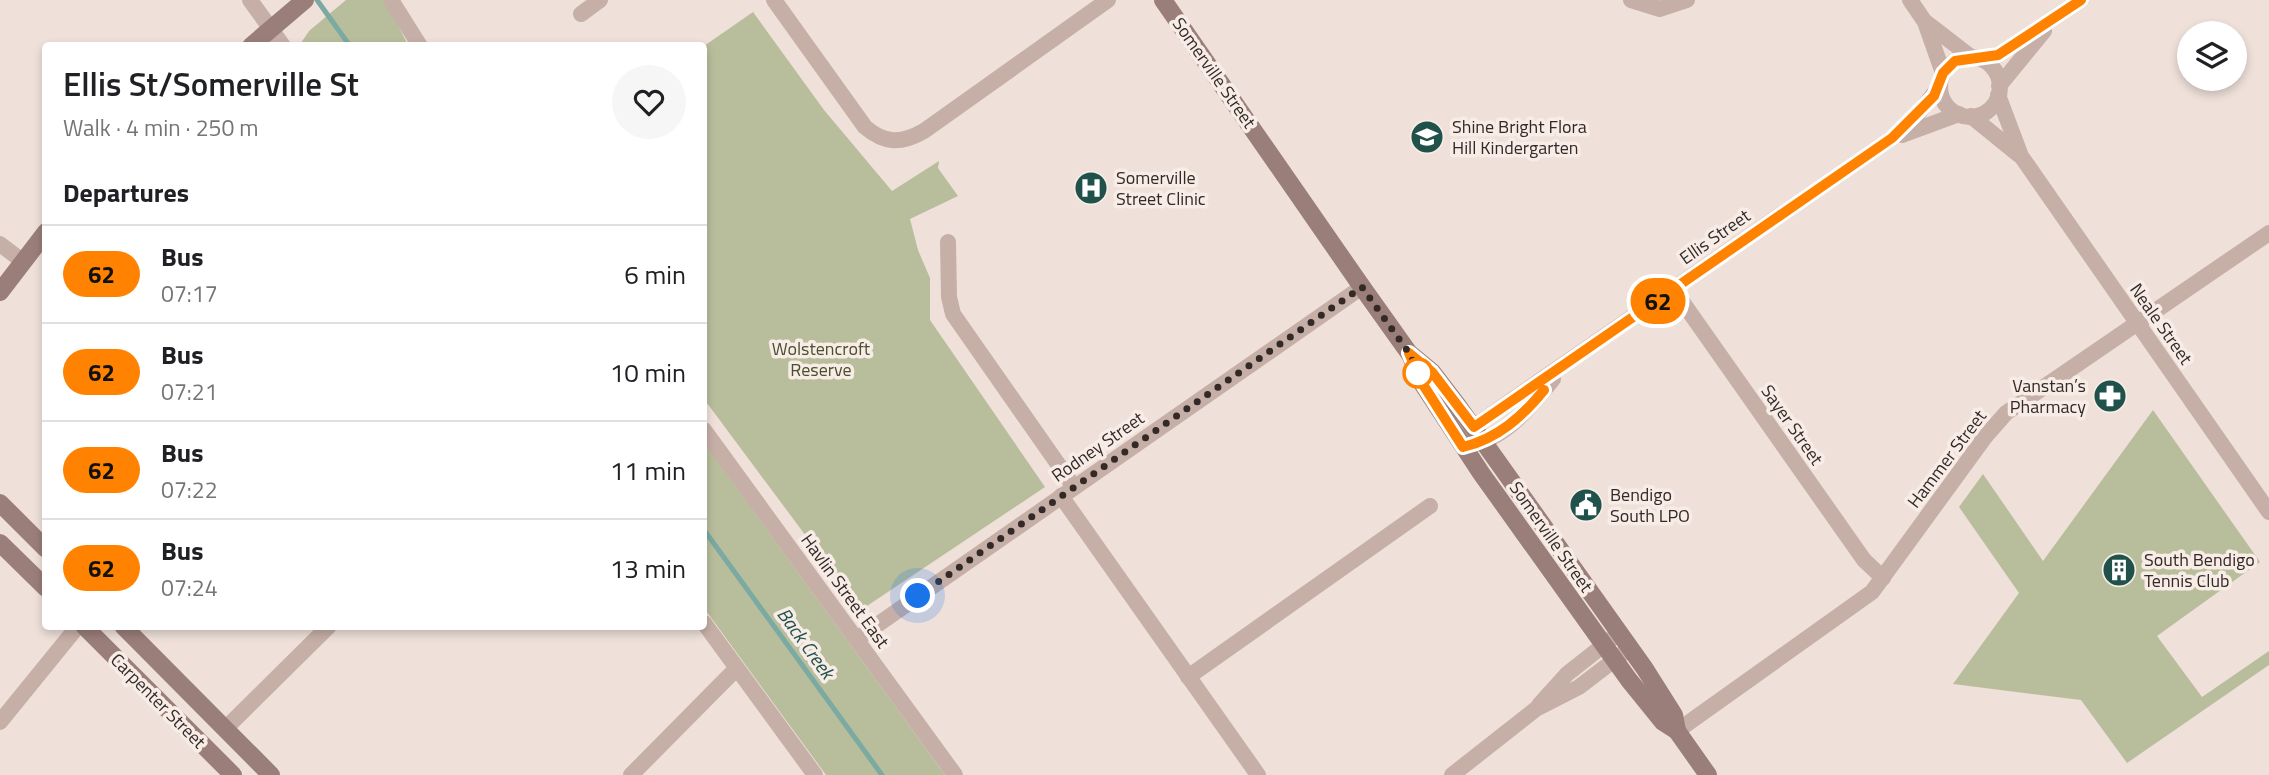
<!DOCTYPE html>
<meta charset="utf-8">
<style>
:root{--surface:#fff;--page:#f6f6f6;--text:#202124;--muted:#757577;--line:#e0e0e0}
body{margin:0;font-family:"Titillium Web",sans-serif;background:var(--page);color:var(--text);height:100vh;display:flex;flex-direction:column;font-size:26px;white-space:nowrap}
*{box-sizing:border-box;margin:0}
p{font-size:23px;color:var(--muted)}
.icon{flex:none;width:38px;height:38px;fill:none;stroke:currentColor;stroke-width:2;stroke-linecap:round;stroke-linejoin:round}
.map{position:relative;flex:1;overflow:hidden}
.sheet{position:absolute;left:42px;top:42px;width:665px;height:588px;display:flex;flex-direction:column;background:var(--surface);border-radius:7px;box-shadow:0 4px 10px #0003}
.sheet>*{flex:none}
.badge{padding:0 14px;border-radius:23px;font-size:24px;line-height:46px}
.tools{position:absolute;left:2177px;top:21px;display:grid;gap:14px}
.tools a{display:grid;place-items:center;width:70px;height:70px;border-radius:50%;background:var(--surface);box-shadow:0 4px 10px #0003;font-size:35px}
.you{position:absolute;width:35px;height:35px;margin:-18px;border:5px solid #fff;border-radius:50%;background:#1a73e8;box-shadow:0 0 0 10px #1a73e833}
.map>.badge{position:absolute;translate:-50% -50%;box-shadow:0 0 0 4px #fff}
h2{padding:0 21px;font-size:26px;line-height:63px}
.round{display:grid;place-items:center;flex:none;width:74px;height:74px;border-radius:37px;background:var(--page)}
.head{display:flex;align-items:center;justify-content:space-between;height:119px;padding:0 21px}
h1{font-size:33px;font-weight:600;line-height:52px}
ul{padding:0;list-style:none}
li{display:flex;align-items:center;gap:21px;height:98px;padding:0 21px;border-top:2px solid var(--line)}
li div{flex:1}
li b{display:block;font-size:26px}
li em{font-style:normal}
li .badge{min-width:77px;font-weight:700;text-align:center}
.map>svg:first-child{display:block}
.green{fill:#b8bd9b}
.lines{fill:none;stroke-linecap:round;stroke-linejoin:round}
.stream{stroke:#7baaa3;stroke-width:5}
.street{stroke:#c6afa7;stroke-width:16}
.secondary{stroke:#9a7e79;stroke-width:18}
.line-casing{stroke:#fff;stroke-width:16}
.line{stroke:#ff8200;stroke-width:10}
.walk{stroke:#332927;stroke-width:7;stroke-dasharray:0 12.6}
.stop-dot{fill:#fff;stroke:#ff8200;stroke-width:3.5}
.labels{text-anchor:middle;stroke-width:7;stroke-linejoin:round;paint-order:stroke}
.street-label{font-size:18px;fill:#332927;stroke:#f7ece6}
.poi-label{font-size:18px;fill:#332927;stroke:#f7ece6;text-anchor:start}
.park-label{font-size:18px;fill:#4a502d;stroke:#f7ece6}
.water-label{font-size:19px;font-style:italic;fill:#20514b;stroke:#f7ece6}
</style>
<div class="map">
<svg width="2269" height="775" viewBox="0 0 2269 775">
<rect width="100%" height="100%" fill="#efe1da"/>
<!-- green -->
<g class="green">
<path d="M346,0h39l23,45 -109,1 10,-15z"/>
<path d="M753,12l71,98 68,81 47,-30 -1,7 20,28 -48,23 8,31 12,28v42l115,167 -184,123 -157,-211v-353z"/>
<path d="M2153,410l107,152 -103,74 45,61 67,-46v14l-142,98 -46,-63 -128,-16 66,-91 -60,-86 24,-33 60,87z"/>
<path d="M704,443l241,332h-119l-122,-167z"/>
</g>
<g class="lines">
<!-- stream -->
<g class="stream">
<path d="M317,0l33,46"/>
<path d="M704,530l178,245"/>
</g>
<!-- street -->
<g class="street">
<path d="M250,0l33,46"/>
<path d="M391,0l29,46"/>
<path d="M774,0l91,127c20,17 36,17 59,4l184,-131"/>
<path d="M1631,0l29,9 27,-9"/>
<path d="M1910,0l15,22 18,51"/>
<path d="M581,14l19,-14"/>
<path d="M1927,23l44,34"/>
<circle cx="1970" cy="87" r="30"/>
<path d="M1982,59l16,-4 83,-55"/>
<path d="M1999,86l45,-55"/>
<path d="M1998,95l23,61 248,356"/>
<path d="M1971,116l48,39"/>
<path d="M1902,135l57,-21"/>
<path d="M948,242l1,55 4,17 121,173"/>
<path d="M0,244l21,16"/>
<path d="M1674,290l190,270 19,18"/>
<path d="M704,430l251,345"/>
<path d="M1467,439l7,-12 38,-27 380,-262 28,-27 20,-25"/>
<path d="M1472,445c35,-8 60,-40 81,-66"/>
<path d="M1061,496l197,279"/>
<path d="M704,623l111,152"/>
<path d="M857,639l505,-352"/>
<path d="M1188,677l242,-171"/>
<path d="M1539,705l28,-31 52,-41"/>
<path d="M0,722l78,-96"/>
<path d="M225,729l104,-103"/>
<path d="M1677,731l195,-139 113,-155 21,-24 263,-180"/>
<path d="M631,775l105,-106"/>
<path d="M1452,775l84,-66 43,-22 51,-39"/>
</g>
<!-- secondary -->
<g class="secondary">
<path d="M1163,0l199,287 47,66 23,19 26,34 187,263 29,46 3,16"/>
<path d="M251,46l54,-46"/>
<path d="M0,292l46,-60"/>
<path d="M1411,356l11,27 59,90 148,207 34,42 14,9 31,44"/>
<path d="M0,503l46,46"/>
<path d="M0,543l46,45"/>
<path d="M84,626l149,149"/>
<path d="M123,626l148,149"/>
</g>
</g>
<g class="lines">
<defs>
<path id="line" d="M1544,390c-22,27 -47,49 -81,57l-41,-64 -13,-30 23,19 42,55 418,-289 42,-42 9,-23 12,-12 43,-6 83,-55"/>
</defs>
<!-- line casing -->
<use href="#line" class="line-casing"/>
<!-- line -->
<use href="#line" class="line"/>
<!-- walk -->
<path class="walk" d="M918,596l444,-309 47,66 9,20"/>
</g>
<!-- icons -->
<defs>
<symbol id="school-disc" viewBox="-11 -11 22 22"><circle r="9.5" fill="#20514b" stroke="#f7ece6"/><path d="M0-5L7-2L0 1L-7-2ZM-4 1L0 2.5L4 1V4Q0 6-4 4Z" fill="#fff"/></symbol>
<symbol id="hospital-disc" viewBox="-11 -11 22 22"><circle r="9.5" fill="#20514b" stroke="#f7ece6"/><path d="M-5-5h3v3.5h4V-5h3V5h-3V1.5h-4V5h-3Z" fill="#fff"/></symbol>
<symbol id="pharmacy-disc" viewBox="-11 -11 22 22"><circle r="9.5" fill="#20514b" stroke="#f7ece6"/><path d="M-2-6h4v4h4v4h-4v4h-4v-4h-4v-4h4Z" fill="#fff"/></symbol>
<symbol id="civic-disc" viewBox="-11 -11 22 22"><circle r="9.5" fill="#20514b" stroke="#f7ece6"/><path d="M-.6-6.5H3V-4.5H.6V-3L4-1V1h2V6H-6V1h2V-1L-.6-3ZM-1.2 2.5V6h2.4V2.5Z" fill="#fff"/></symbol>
<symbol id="building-disc" viewBox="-11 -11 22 22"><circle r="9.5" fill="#20514b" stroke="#f7ece6"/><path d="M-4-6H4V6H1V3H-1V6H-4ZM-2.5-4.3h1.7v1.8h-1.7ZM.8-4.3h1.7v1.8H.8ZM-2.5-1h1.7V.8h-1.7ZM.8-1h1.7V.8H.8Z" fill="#fff"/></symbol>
</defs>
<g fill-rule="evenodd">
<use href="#school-disc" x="1408" y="118" width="38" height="38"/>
<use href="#hospital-disc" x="1072" y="169" width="38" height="38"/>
<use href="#pharmacy-disc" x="2091" y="377" width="38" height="38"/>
<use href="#civic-disc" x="1567" y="486" width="38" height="38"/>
<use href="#building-disc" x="2100" y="551" width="38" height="38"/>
</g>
<!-- markers -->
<circle class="stop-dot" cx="1418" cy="373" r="14"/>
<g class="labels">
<!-- street labels -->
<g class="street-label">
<text transform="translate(1214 73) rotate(55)" y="6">Somerville Street</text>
<text transform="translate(1715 237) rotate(-35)" y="6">Ellis Street</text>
<text transform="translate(2161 324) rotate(55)" y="6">Neale Street</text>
<text transform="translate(1792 425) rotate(55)" y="6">Sayer Street</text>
<text transform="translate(1098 447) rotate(-35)" y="6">Rodney Street</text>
<text transform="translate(1947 459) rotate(-53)" y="6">Hammer Street</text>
<text transform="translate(1551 537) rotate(55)" y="6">Somerville Street</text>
<text transform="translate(845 591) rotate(54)" y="6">Havlin Street East</text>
<text transform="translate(158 701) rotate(45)" y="6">Carpenter Street</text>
</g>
<!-- poi labels -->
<g class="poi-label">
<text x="1452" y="133">Shine Bright Flora<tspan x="1452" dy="21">Hill Kindergarten</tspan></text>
<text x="1116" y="184">Somerville<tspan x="1116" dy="21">Street Clinic</tspan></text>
<text x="2086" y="392" text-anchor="end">Vanstan’s<tspan x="2086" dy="21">Pharmacy</tspan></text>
<text x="1610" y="501">Bendigo<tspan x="1610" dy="21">South LPO</tspan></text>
<text x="2144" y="566">South Bendigo<tspan x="2144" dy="21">Tennis Club</tspan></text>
</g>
<!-- park labels -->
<g class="park-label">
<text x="821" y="355">Wolstencroft<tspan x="821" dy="21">Reserve</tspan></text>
</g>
<!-- water labels -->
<g class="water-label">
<text transform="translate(806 643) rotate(54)" y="7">Back Creek</text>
</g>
</g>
</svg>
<div class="tools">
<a><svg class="icon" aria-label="layers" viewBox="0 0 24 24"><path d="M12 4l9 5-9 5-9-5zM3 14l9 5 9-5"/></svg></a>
</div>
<div class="you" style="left:918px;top:596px"></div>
<b class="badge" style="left:1658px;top:301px;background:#ff8200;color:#111">62</b>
<section class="sheet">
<div class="head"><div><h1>Ellis St/Somerville St</h1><p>Walk · 4 min · 250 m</p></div><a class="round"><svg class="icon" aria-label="heart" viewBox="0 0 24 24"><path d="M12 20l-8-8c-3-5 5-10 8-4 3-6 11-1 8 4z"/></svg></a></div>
<h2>Departures</h2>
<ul>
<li><span class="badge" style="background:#ff8200;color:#111">62</span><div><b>Bus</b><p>07:17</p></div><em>6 min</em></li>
<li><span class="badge" style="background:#ff8200;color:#111">62</span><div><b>Bus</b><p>07:21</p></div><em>10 min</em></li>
<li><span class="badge" style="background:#ff8200;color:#111">62</span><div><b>Bus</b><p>07:22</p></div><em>11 min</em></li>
<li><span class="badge" style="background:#ff8200;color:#111">62</span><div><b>Bus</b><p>07:24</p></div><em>13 min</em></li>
</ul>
</section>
</div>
